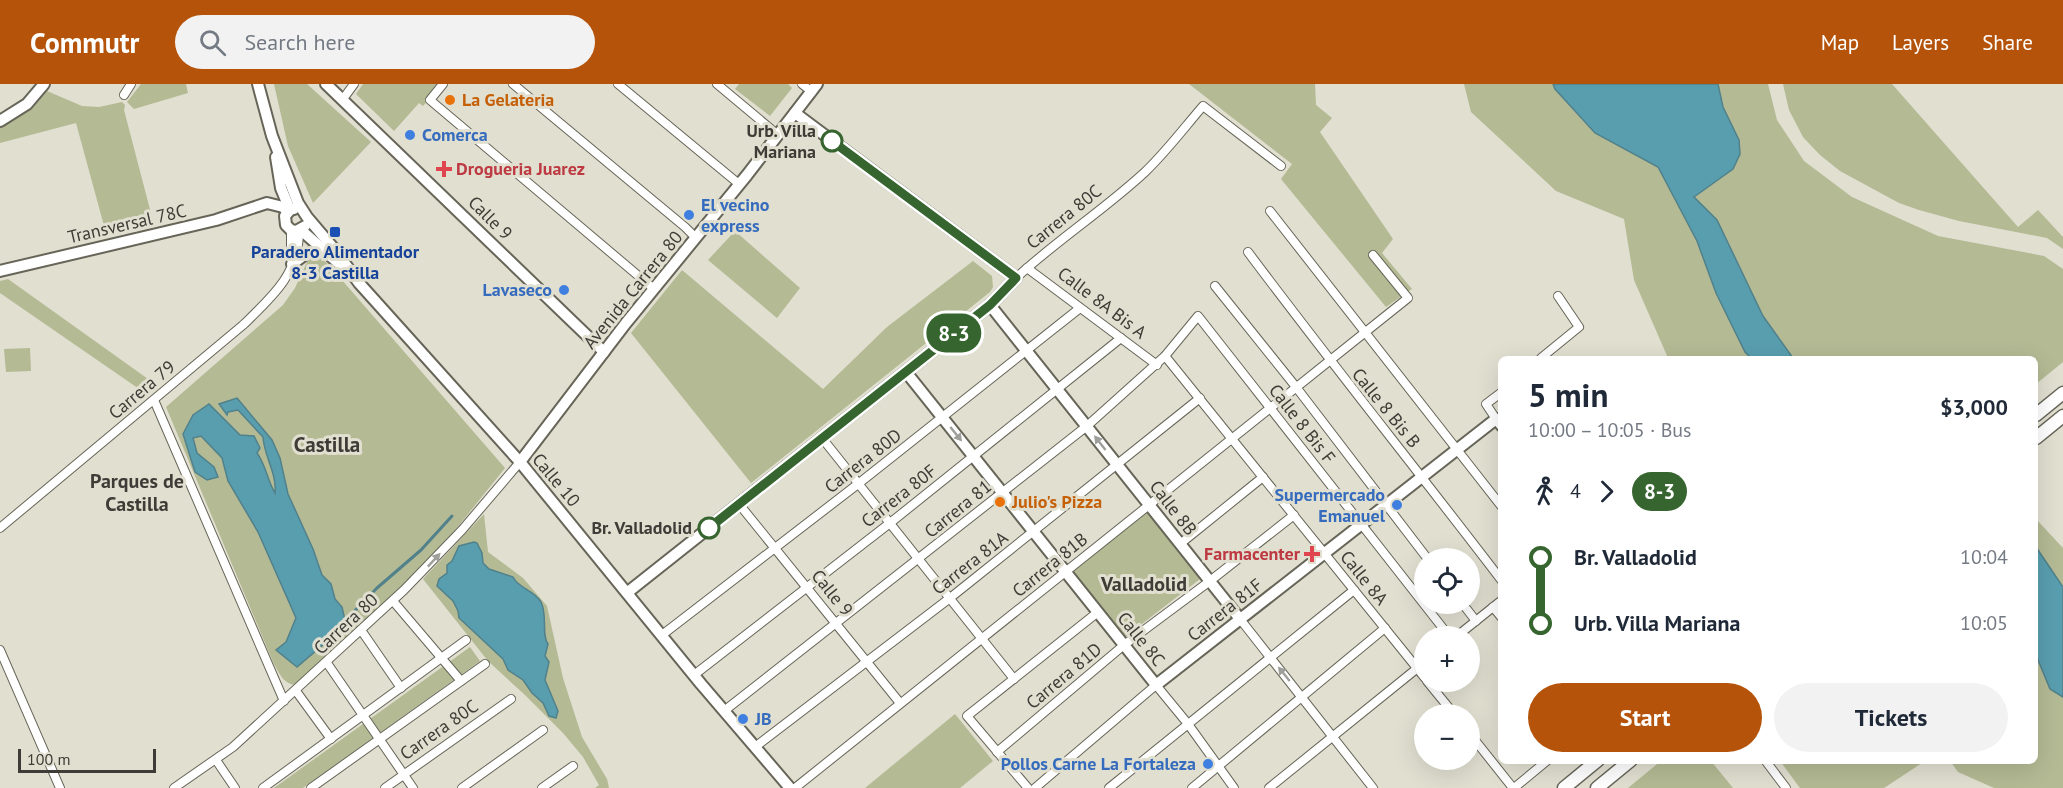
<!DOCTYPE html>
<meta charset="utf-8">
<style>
:root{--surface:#fff;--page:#f2f2f3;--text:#1f2937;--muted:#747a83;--accent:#b45309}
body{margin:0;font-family:"PT Sans",sans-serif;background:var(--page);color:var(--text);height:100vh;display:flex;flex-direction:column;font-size:22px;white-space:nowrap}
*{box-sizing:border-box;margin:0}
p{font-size:20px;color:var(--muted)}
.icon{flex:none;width:33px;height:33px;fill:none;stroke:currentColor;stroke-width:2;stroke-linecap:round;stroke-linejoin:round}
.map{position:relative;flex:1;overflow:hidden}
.drawer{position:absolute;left:1498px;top:272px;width:540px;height:408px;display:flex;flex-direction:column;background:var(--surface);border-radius:9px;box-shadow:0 6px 24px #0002}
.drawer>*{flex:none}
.badge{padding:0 12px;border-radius:20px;font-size:21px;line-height:39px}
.buttons{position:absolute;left:1414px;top:464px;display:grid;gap:12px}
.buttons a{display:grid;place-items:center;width:66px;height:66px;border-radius:50%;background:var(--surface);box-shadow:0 6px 24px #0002;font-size:30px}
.scale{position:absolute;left:18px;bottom:15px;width:138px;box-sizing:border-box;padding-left:6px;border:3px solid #3d3c36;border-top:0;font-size:16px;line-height:21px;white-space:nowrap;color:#3d3c36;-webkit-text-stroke:4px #e1dfd0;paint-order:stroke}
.map>.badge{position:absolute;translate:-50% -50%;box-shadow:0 0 0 3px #fff}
.legs{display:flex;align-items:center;gap:9px;height:66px;padding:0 30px;font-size:20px}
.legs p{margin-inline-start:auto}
.head{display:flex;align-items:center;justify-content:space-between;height:102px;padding:0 30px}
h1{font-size:33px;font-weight:700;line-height:45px}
.action{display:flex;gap:12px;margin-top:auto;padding:12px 30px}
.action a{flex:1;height:69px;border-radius:36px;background:var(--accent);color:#fff;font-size:24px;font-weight:700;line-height:69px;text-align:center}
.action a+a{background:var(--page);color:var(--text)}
ul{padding:0 30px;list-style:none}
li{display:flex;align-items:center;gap:21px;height:66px;font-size:22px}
li i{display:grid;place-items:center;width:9px;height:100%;margin:0 8px;background:currentColor}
li i::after{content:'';width:15px;height:15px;margin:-8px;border:4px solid;border-radius:50%;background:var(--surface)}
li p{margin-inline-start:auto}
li:first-child i{background:linear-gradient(#0000 50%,currentColor 0)}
li:last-child i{background:linear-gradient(currentColor 50%,#0000 0)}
header{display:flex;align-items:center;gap:36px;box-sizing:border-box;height:84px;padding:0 30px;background:var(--accent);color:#fff}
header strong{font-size:28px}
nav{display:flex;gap:33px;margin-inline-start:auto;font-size:21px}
.search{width:420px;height:54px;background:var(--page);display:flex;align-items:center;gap:15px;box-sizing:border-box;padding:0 21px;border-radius:33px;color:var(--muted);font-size:22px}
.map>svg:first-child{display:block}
.green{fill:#b4ba94}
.water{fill:#599eaf;stroke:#51818b;stroke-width:1.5}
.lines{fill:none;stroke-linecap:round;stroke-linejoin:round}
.stream{stroke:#51818b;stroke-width:3}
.street-casing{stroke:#676558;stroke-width:10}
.secondary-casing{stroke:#676558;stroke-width:14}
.primary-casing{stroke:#676558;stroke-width:15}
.street{stroke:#fff;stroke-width:8}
.secondary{stroke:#fff;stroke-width:10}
.primary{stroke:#fff;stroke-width:12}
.oneway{fill:#9e9e9a}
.line-1-casing{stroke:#fff;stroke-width:14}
.line-1{stroke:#36652f;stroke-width:9}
.food-dot{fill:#e8710a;stroke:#e1dfd0;stroke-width:2}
.shop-dot{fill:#3f7fe0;stroke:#e1dfd0;stroke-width:2}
.stop-1-dot{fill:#fff;stroke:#36652f;stroke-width:3}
.health-dot{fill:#e0444e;stroke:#e1dfd0;stroke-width:2}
.transit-dot{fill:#1a4fb4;stroke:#e1dfd0;stroke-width:2}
.labels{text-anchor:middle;stroke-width:6;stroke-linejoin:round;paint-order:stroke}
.food-label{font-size:18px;font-weight:bold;fill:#c56008;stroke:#e1dfd0;text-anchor:start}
.stop-label{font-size:18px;font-weight:bold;fill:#3d3c36;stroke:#e1dfd0;text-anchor:end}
.shop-label{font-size:18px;font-weight:bold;fill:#366cbe;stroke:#e1dfd0;text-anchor:start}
.health-label{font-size:18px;font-weight:bold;fill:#be3a42;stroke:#e1dfd0;text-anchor:start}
.street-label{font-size:18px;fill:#3d3c36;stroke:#e1dfd0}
.transit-label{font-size:18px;font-weight:bold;fill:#164399;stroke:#e1dfd0}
.neighbourhood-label{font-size:20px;font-weight:bold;fill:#3d3c36;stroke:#e1dfd0}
.quarter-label{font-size:21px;font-weight:bold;fill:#3d3c36;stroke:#e1dfd0}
</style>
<header>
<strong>Commutr</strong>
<div class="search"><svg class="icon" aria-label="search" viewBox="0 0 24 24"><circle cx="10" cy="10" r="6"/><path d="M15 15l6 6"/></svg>Search here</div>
<nav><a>Map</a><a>Layers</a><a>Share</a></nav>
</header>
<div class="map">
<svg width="2063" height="704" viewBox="0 0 2063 704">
<rect width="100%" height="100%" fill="#e1dfd0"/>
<!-- green -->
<g class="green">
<path d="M141,0h45l2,9 -54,16 -7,-7z"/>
<path d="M274,0h33l64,58 -58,61 -25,-57z"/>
<path d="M363,0h79l-19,22 -4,-3 -25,28 -38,-37z"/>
<path d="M739,0h49l4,4 -22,28 -35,-27z"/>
<path d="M1189,0h126l1,21 16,13 -12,14 73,107 -11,14 30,36 -26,18 -105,-128 11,-15z"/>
<path d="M1464,0h304l9,36 27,41 48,36 86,39 106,20 19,13v93l-27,22v-26h-368l-34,-78 -10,-61 -68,-28 -85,-79z"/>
<path d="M1783,0h109l126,143 20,-17 25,27v12l-16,-11 -88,-17 -40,-11 -20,-7 -59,-32 -20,-16 -17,-18 -14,-27z"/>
<path d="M47,7l35,15 17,1 23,-5 3,3 -1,5 29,111 -47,12 -30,-110 -76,20v-17l31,-20z"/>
<path d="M735,147l65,57 -23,30 -69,-58z"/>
<path d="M315,173l8,3 5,4 177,204 -53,66 -29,32 -128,119c-13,-2 -16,-13 -22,-23l-107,-255 117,-102 12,-17 13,-28z"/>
<path d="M973,177l19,15 1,11 -3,5 -239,191 -120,-150 51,-63 141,119 64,-62z"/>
<path d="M8,195l147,105 -10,9 -145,-100v-12z"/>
<path d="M30,264l1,23 -25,1 -2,-23z"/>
<path d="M1147,428l53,67 -75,58 -53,-67z"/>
<path d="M484,430l4,38 35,26 24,28 16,72 19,59 25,42 2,9h-14l4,-3 -16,-28 -20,-24 -38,-38 -37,-34 -65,-82z"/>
<path d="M2036,435l27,29v240h-69l-36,-16 -8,-11 86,-1z"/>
<path d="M470,563l10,14 -177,127h-29z"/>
<path d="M955,630l38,47 -33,27h-95z"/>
<path d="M1662,676l49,1 22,27h-105z"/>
<path d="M1780,677h145l-41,27h-84z"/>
</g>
<!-- water -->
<g class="water">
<path d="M1553,0h165l5,23 16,33 1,14 -7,15 -39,28 23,23 46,96 30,42h-42l-6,-6 -29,-59 -19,-52 -39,-74 -63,-34 -40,-44z"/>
<path d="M237,314l35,42 8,18 8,36 25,55 9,26 9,9 4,15 7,8 6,26 -17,5 -34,29 -21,-17 10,-8 10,-24 -38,-86 -30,-51 -6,-23 -21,-22 -8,2 4,15 17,14 4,10 -11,3 -12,-8 -12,-38 10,-19 16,-11 31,31 14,1 6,12 -3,5c9,12 10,27 18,40 2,-20 -11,-37 -12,-56l-25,-27 -10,2 -1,3 -8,-11z"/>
<path d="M474,458l3,1 5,10 1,10 6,6 24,8c6,12 21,13 28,25 7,14 0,33 7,42l-3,12 4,6 -4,18 13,31 -2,7 -7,-2 -6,-13 -11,-10 -9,-13 -15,-10 -5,-11 -44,-41 -1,-7 -5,-10 -16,-15 2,-7 8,-6v-8l5,-4 7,-15z"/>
<path d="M2036,463l27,40v110l-13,-8 -14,-34z"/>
</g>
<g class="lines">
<!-- stream -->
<path class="stream" d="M343,539l34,-35 44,-38 31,-34"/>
<defs>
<g id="street">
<path d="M443,0l-13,16 224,189"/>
<path d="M513,0l172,143 11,11"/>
<path d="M618,0l121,100"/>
<path d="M717,0l61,51"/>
<path d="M802,0l10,8"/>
<path d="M124,11l7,-11"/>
<path d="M343,15l11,-15"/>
<path d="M1270,127l232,296"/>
<path d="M1248,168c83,111 170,219 254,329"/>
<path d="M291,175v-29"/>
<path d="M1027,184l130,97"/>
<path d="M1016,194c41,-38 88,-68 129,-106 21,-20 39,-44 58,-66l78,60"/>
<path d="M1215,202l81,101 131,171"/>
<path d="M1165,272l260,322"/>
<path d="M1541,274l38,-31 -21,-31"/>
<path d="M154,316l130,301"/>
<path d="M1496,335l-10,-15 16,-12"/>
<path d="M822,354l192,241"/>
<path d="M739,420l161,199"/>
<path d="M0,444l243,-203c29,-28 56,-51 56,-94"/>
<path d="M1180,460l83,-67"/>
<path d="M393,517l68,80"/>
<path d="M1462,519l14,18"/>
<path d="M1493,523l9,11"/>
<path d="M1240,535l133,169"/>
<path d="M361,546l40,58"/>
<path d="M662,551l196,-151 222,-176"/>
<path d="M1457,552l45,-36"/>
<path d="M0,566l60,138"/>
<path d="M327,579l86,125"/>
<path d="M694,591l196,-152 231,-185"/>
<path d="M1427,597l27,33"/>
<path d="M296,607l35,48"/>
<path d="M724,627l363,-285 78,-70 33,-40 251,320"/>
<path d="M1470,650l43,54"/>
<path d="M755,663l195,-149 250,-200"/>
<path d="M997,668l127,-107 86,-64 84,-66"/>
<path d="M216,676l19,28"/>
<path d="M1765,676l21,28"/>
<path d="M174,704l59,-41 171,-157 58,-60 58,-68"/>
<path d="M263,704l203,-148"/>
<path d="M311,704l174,-124"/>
<path d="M385,704l126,-89"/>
<path d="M462,704l81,-58"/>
<path d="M542,704l31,-22"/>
<path d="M795,704l613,-490 -35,-43"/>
<path d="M1028,704l-61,-72 131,-104"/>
<path d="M1035,704l121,-103 32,39 46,64"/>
<path d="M1109,704l245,-198"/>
<path d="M1192,704l193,-160"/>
<path d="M1269,704l156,-126"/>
<path d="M1514,704l34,-28"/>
</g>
<g id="secondary">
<path d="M258,0l14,52 26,67 9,14 28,33 24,33 161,179 181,222 89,104"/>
<path d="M326,0l278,268"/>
<path d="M0,37l27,-17 17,-20"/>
<path d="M276,73l5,31 9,22"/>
<path d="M294,125l-4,1 -5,6 1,9 5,5 5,1 9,-5"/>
<path d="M301,146l43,38"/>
<path d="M292,180l15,-11 17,-2"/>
<path d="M0,187l216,-51 51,-17 16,4 5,5"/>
<path d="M990,221l250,314"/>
<path d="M906,288l250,313 340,-266 6,7"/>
<path d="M520,378l106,-139 121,-148 70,-91"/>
<path d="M628,508l362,-287 26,-27 -221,-165"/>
</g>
<g id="primary">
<path d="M2036,331l27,-22"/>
<path d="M2036,354l27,-22"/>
<path d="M1564,704l34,-28"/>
<path d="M1597,704l34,-28"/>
</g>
</defs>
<!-- street casing -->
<use href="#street" class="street-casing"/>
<!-- secondary casing -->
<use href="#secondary" class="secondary-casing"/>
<!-- primary casing -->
<use href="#primary" class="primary-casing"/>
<!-- street -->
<use href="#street" class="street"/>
<!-- secondary -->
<use href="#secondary" class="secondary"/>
<!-- primary -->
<use href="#primary" class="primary"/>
</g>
<!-- one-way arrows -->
<defs><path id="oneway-solid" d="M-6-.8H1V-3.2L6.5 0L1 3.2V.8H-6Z" transform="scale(1.5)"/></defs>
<g class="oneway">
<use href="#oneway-solid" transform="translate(956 350) rotate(51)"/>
<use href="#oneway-solid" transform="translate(1100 359) rotate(-128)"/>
<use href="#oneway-solid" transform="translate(434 476) rotate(-47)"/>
<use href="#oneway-solid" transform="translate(1284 590) rotate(-129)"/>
</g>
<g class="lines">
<defs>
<path id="line-1" d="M709,444l281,-223 26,-27 -184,-137"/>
</defs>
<!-- line-1 casing -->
<use href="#line-1" class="line-1-casing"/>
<!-- line-1 -->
<use href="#line-1" class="line-1"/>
</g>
<!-- markers -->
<g class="food-dot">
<circle cx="450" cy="16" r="6"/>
<circle cx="1000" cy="418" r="6"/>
</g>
<g class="shop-dot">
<circle cx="410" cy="51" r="6"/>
<circle cx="689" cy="131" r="6"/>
<circle cx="564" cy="206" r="6"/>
<circle cx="1397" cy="421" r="6"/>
<circle cx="743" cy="635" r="6"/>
<circle cx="1208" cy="680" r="6"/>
</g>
<g class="stop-1-dot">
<circle cx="832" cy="57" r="10"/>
<circle cx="709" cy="444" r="10"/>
</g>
<g class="health-dot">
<path d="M441 76h6v6h6v6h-6v6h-6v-6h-6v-6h6z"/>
<path d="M1309 461h6v6h6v6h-6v6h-6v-6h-6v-6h6z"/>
</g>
<rect class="transit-dot" x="329" y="142" width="12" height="12" rx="3"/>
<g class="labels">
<!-- food labels -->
<g class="food-label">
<text x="462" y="22">La Gelateria</text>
<text x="1012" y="424">Julio's Pizza</text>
</g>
<!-- stop labels -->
<g class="stop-label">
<text x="816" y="53">Urb. Villa<tspan x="816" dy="21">Mariana</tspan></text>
<text x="692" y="450">Br. Valladolid</text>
</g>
<!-- shop labels -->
<g class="shop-label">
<text x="422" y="57">Comerca</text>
<text x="701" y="127">El vecino<tspan x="701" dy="21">express</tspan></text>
<text x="552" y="212" text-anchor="end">Lavaseco</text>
<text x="1385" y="417" text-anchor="end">Supermercado<tspan x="1385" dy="21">Emanuel</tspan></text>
<text x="755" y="641">JB</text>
<text x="1196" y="686" text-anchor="end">Pollos Carne La Fortaleza</text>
</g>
<!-- health labels -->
<g class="health-label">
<text x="456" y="91">Drogueria Juarez</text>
<text x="1300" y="476" text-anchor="end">Farmacenter</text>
</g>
<!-- street labels -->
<g class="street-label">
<text transform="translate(1064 133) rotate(-39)" y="6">Carrera 80C</text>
<text transform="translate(490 134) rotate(45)" y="6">Calle 9</text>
<text transform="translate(127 140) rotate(-13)" y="6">Transversal 78C</text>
<text transform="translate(633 206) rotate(-51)" y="6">Avenida Carrera 80</text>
<text transform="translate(1102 219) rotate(37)" y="6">Calle 8A Bis A</text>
<text transform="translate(142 306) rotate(-40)" y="6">Carrera 79</text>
<text transform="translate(1386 324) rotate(51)" y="6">Calle 8 Bis B</text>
<text transform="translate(1302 340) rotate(52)" y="6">Calle 8 Bis F</text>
<text transform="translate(863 377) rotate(-38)" y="6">Carrera 80D</text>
<text transform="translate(556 396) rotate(50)" y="6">Calle 10</text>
<text transform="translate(899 412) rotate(-38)" y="6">Carrera 80F</text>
<text transform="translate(1173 424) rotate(52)" y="6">Calle 8B</text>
<text transform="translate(958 425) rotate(-39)" y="6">Carrera 81</text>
<text transform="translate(970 479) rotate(-38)" y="6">Carrera 81A</text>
<text transform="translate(1050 481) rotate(-39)" y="6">Carrera 81B</text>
<text transform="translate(1364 494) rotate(51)" y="6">Calle 8A</text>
<text transform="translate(832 509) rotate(51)" y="6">Calle 9</text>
<text transform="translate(1225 526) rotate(-38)" y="6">Carrera 81F</text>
<text transform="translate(346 540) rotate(-43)" y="6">Carrera 80</text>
<text transform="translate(1141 555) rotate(51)" y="6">Calle 8C</text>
<text transform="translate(1064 592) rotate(-40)" y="6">Carrera 81D</text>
<text transform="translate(439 646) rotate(-35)" y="6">Carrera 80C</text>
</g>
<!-- transit labels -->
<g class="transit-label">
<text x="335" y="174">Paradero Alimentador<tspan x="335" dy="21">8-3 Castilla</tspan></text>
</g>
<!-- neighbourhood labels -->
<g class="neighbourhood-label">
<text x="137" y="404">Parques de<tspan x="137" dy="23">Castilla</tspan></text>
<text x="1144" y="507">Valladolid</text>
</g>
<!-- quarter labels -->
<g class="quarter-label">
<text x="327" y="368">Castilla</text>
</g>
</g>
</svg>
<div class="buttons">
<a><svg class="icon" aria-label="locate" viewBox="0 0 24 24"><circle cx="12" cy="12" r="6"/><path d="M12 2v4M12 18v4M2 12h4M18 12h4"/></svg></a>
<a>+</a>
<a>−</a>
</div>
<div class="scale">100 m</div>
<b class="badge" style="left:954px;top:249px;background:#36652f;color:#fff">8-3</b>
<section class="drawer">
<div class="head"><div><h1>5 min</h1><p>10:00 – 10:05 · Bus</p></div><b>$3,000</b></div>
<div class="legs"><svg class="icon" aria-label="walk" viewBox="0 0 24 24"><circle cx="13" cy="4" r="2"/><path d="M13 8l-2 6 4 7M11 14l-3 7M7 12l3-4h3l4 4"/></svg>4<svg class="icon" aria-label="forward" viewBox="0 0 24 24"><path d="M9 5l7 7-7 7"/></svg><b class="badge" style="background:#36652f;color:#fff">8-3</b></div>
<ul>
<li><i style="color:#36652f"></i><b>Br. Valladolid</b><p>10:04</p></li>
<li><i style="color:#36652f"></i><b>Urb. Villa Mariana</b><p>10:05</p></li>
</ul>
<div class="action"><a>Start</a><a>Tickets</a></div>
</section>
</div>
